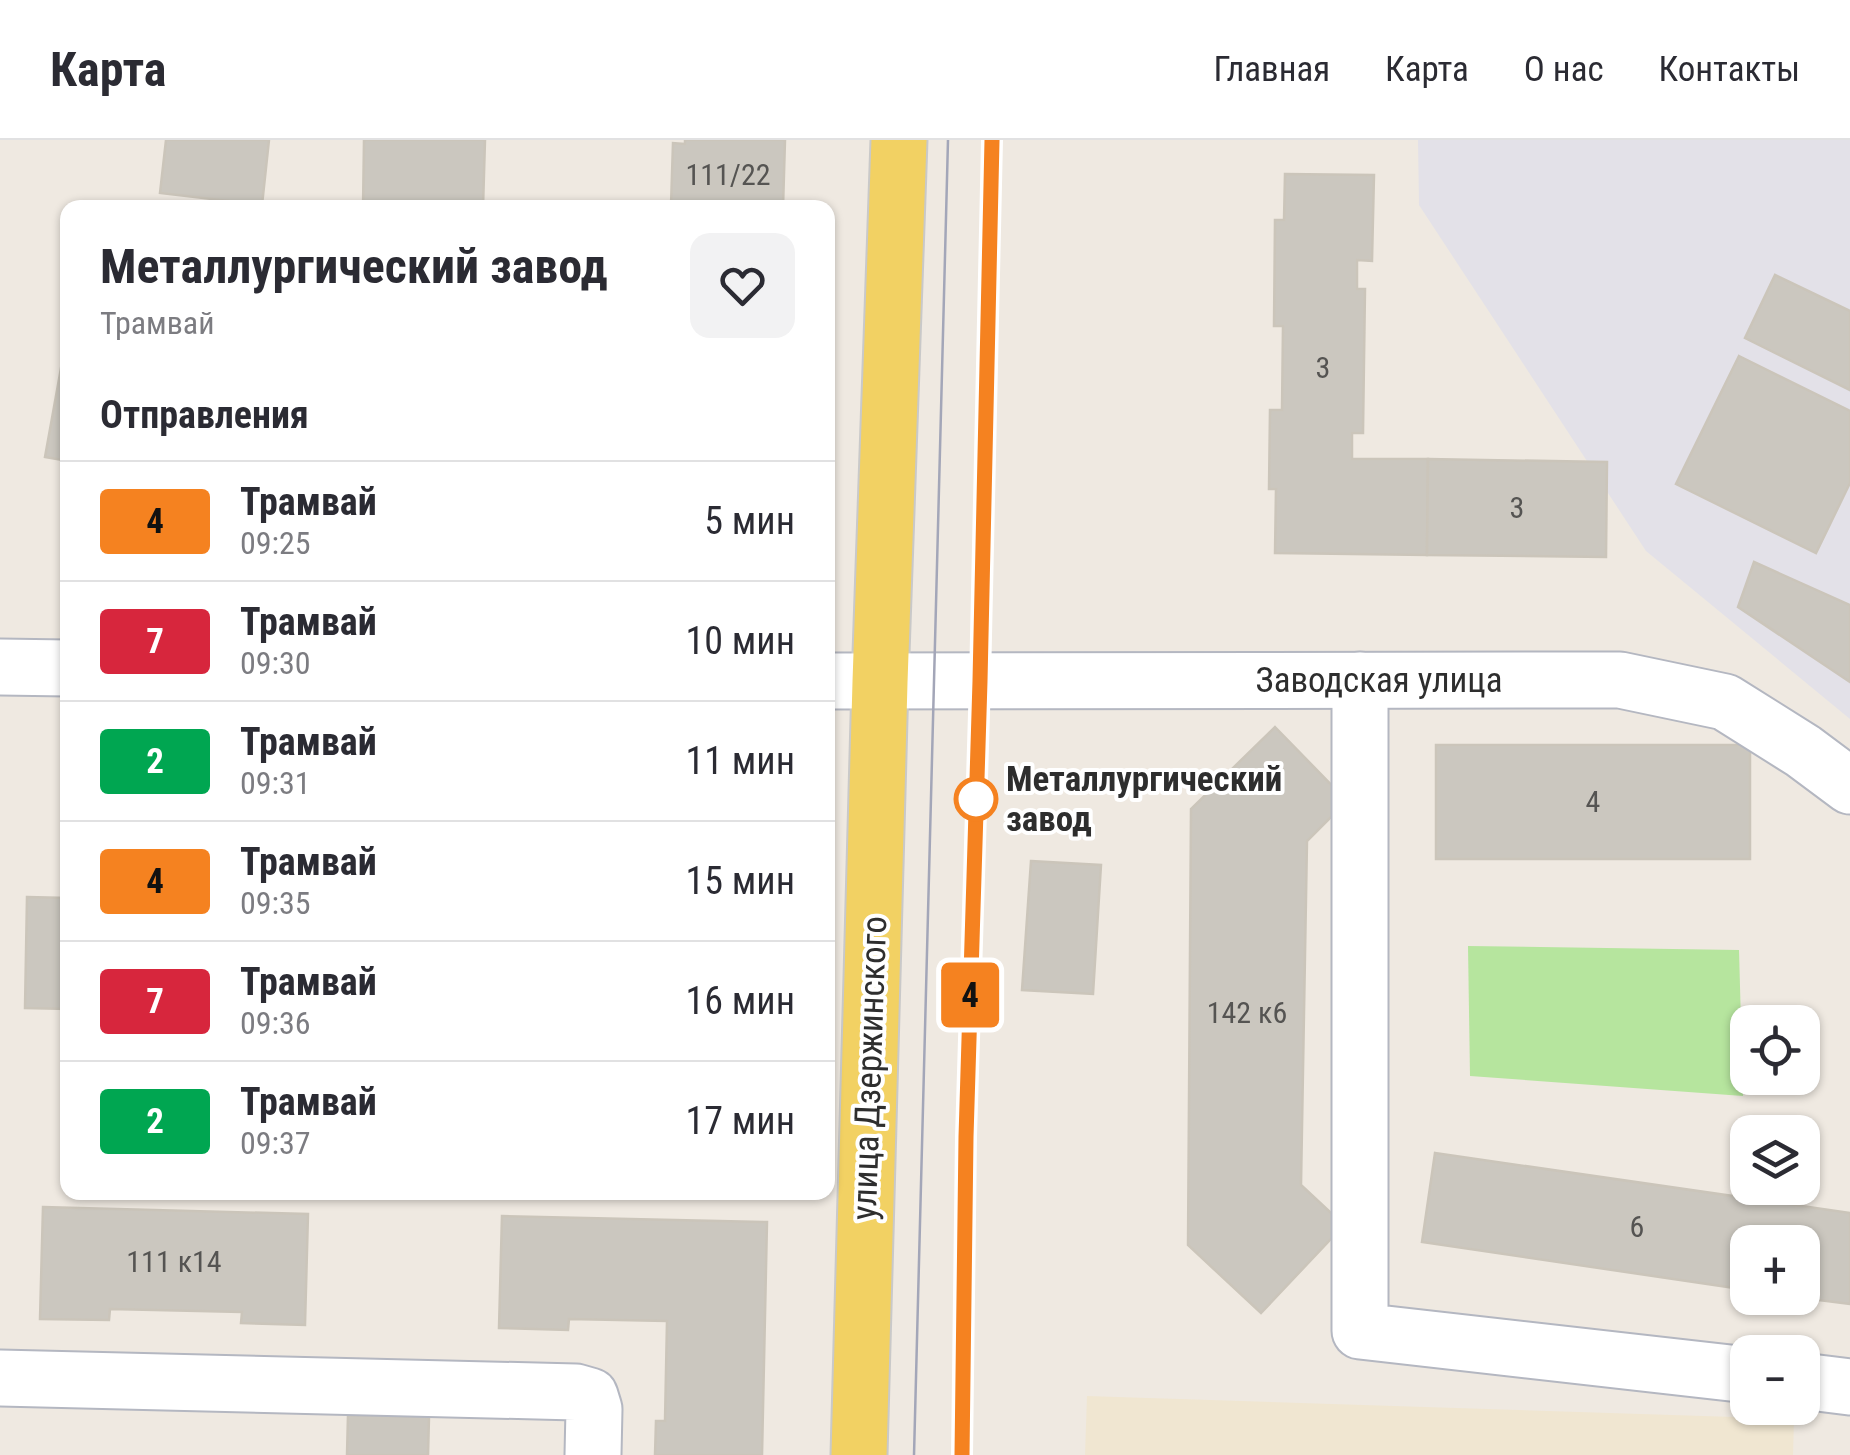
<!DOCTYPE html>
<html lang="ru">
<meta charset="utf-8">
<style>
:root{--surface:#fff;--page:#f2f2f3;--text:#2b2b33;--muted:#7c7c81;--line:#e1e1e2}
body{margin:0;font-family:"Roboto Condensed",sans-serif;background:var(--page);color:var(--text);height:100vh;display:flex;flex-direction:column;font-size:38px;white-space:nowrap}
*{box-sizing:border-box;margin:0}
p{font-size:32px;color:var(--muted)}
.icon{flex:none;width:55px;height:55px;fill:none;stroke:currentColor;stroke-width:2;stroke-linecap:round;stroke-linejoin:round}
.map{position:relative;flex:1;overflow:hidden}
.details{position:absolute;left:60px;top:60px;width:775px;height:1000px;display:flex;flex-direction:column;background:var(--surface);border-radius:20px;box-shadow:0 2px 8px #0004}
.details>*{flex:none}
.badge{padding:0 20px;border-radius:8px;font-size:35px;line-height:65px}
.buttons{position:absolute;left:1730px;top:865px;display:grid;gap:20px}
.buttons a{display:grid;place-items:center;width:90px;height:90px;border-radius:20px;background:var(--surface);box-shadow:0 2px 8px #0004;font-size:50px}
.map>.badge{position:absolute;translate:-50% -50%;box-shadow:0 0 0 5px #fff}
h2{padding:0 40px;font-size:38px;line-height:90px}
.round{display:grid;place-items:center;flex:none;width:105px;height:105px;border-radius:20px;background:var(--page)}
.head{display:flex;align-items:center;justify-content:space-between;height:170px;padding:0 40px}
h1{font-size:48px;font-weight:700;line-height:75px}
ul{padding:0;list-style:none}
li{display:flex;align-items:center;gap:30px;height:120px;padding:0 40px;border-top:2px solid var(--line)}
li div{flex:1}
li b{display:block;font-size:38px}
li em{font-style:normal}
li .badge{min-width:110px;font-weight:700;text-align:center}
header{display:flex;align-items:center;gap:60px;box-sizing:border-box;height:140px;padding:0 50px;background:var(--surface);border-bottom:2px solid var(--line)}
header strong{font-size:48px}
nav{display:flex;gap:55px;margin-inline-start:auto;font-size:35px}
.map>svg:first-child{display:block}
.industrial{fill:#e3e1e8}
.education{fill:#f0e6d1}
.green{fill:#b6e59e}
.building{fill:#cbc7bf;stroke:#cbc5ba;stroke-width:2.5}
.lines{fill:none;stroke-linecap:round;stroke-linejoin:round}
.minor-casing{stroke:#b4b7c1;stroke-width:59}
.major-casing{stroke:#c9c9c9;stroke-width:59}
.minor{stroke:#fff;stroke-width:55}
.major{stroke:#f2d163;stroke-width:55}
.tram{stroke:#a3a6b8;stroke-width:2.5}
.line-casing{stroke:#fff;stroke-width:22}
.line{stroke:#f58220;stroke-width:15}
.stop-dot{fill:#fff;stroke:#f58220;stroke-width:5}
.labels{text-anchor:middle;stroke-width:8;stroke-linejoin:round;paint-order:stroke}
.number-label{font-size:30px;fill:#555452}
.street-label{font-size:35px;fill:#2e2e2e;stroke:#fff}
.stop-label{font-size:35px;font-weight:bold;fill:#2e2e2e;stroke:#fff;text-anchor:start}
</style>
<header>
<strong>Карта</strong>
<nav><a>Главная</a><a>Карта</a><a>О нас</a><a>Контакты</a></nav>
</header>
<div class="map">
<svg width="1850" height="1315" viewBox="0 0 1850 1315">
<rect width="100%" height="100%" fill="#efe9e1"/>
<!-- industrial -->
<path class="industrial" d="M1418,0h432v579l-204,-168 -227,-346z"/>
<!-- education -->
<path class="education" d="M1087,1256l707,23 -1,36h-708z"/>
<!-- green -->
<path class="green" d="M1468,806l271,4 4,146 -273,-20z"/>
<!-- building -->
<g class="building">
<path d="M166,0h103l-7,65 -102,-12z"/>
<path d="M364,0h121l-2,68h-120z"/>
<path d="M685,0h100l-2,68 -112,-2 2,-63 12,1z"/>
<path d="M1285,34l89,1 -2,86 -15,-1v29h8l-2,144h-11v26h76l-1,96 -152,-2 1,-64h-7l1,-79h12l1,-84h-9l1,-106h9z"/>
<path d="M1775,135l75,36v79l-105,-52z"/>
<path d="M1739,216l111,55v72l-34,70 -140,-69z"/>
<path d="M63,217l5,1v103l-23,-4z"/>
<path d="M1428,319l179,3 -1,95 -179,-2z"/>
<path d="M1754,422l96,43v77l-112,-75z"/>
<path d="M1275,587l72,74 -40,40 -6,344 43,40 -83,88 -73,-68 3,-436z"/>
<rect x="1436" y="605" width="314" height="114"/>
<path d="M1031,721l70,4 -8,129 -71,-4z"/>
<path d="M27,757l41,1v111l-43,-1z"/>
<path d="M1435,1013l415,60v91l-48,-6v-56h-54v48l-326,-48z"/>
<path d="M43,1067l265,7 -3,111 -64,-2 1,-11 -132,-3 -1,11 -69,-1z"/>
<path d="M502,1076l265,6 -5,233h-107l1,-34h9l2,-100 -98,-2 -1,11 -69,-2z"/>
<path d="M348,1275l81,2 -1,38h-81z"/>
</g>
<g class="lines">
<defs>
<g id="minor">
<path d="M0,527l68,1"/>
<path d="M1360,540v651l388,44"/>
<path d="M828,541l792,-1 105,22 78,49 47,35"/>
<path d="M0,1238l576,14 14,4 4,13 -1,46"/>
<path d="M1802,1241l48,6"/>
</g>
<path id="major" d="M859,1315l21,-773 19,-542"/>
</defs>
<!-- minor casing -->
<use href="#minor" class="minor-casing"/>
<!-- major casing -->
<use href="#major" class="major-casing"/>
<!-- minor -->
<use href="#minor" class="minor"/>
<!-- major -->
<use href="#major" class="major"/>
<!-- tram -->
<g class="tram">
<path d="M914,1315l34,-1315"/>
<path d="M962,1315c5,-438 20,-877 30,-1315"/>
</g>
</g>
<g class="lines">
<defs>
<path id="line" d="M962,1315l4,-318 14,-456 12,-541"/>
</defs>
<!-- line casing -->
<use href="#line" class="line-casing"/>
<!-- line -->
<use href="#line" class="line"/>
</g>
<!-- markers -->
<circle class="stop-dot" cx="976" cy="659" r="20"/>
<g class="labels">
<!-- number labels -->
<g class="number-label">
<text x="728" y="45">111/22</text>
<text x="1323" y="238">3</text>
<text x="1517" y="378">3</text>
<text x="1593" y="672">4</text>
<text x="1247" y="883">142 к6</text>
<text x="1637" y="1097">6</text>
<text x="174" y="1132">111 к14</text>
</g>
<!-- street labels -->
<g class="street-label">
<text x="1379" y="552">Заводская улица</text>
<text transform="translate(869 928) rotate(-88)" y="12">улица Дзержинского</text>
</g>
<!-- stop labels -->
<g class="stop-label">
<text x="1006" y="651">Металлургический<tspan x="1006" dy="40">завод</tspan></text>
</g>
</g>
</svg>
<div class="buttons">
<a><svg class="icon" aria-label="locate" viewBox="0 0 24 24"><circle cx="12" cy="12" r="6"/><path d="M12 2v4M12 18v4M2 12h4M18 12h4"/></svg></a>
<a><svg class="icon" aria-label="layers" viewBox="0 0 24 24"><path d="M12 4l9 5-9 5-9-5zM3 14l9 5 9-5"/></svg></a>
<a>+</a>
<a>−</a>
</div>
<b class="badge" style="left:970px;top:855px;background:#f58220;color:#111">4</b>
<section class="details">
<div class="head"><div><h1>Металлургический завод</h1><p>Трамвай</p></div><a class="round"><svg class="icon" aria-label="heart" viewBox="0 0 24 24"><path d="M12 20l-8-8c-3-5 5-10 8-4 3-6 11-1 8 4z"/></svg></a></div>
<h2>Отправления</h2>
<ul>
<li><span class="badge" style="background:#f58220;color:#111">4</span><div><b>Трамвай</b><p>09:25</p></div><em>5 мин</em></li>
<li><span class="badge" style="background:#d7263d;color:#fff">7</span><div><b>Трамвай</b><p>09:30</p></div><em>10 мин</em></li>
<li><span class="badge" style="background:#00a651;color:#fff">2</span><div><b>Трамвай</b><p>09:31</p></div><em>11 мин</em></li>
<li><span class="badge" style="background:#f58220;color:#111">4</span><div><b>Трамвай</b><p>09:35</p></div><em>15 мин</em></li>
<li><span class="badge" style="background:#d7263d;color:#fff">7</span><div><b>Трамвай</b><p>09:36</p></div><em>16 мин</em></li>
<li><span class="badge" style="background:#00a651;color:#fff">2</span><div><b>Трамвай</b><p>09:37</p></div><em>17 мин</em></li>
</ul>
</section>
</div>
